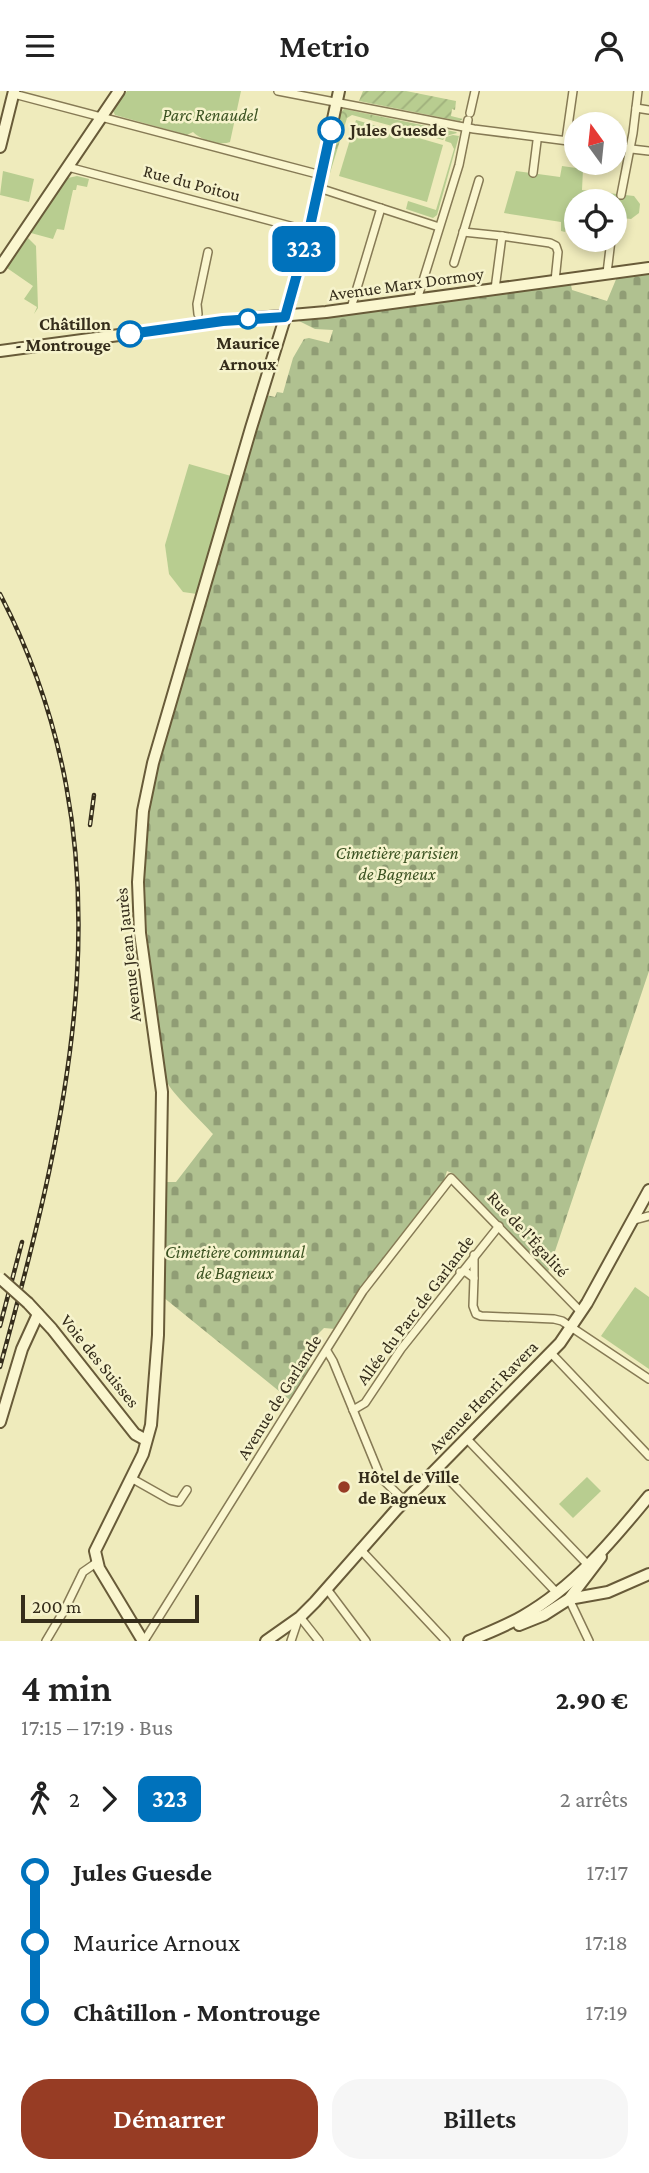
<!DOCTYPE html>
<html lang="fr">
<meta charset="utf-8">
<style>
:root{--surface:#fff;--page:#f6f6f6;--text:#222;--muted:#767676;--accent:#973c24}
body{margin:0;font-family:"Crimson Pro",serif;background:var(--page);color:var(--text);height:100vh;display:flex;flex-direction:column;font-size:26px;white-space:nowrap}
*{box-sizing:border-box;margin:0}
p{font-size:23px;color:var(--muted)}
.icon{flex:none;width:38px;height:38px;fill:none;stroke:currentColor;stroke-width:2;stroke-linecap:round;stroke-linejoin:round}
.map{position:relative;height:1550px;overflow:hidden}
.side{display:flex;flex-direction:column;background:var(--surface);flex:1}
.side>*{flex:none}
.badge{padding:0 14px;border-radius:10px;font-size:24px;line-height:46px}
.needle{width:46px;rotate:345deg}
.controls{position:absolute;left:564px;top:21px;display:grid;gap:14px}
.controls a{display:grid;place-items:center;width:63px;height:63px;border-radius:50%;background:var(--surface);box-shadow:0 4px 10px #0003;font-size:35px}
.scale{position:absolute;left:21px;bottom:18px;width:178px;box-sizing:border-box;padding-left:7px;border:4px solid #352d1b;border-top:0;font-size:19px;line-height:24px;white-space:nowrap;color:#352d1b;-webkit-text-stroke:5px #f6f3cc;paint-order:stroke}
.map>.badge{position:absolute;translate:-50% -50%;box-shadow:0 0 0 4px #fff}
.legs{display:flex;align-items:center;gap:10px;height:77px;padding:0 21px;font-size:23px}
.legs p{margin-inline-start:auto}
.headline{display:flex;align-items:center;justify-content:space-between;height:119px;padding:0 21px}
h1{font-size:38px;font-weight:600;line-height:52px}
.action{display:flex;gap:14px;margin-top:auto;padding:14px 21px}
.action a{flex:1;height:80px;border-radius:28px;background:var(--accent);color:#fff;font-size:28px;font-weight:600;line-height:80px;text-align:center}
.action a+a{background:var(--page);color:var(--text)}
ul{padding:0 21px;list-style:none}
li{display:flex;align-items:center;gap:24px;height:70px;font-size:26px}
li i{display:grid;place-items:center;width:10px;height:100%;margin:0 9px;background:currentColor}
li i::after{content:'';width:18px;height:18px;margin:-9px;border:5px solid;border-radius:50%;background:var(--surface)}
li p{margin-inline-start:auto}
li:first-child i{background:linear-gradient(#0000 50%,currentColor 0)}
li:last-child i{background:linear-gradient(currentColor 50%,#0000 0)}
header{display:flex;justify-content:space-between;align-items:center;height:91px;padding:0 21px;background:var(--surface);font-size:32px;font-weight:600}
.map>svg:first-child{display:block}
.green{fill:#b8cd90}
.forest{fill:url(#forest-crowns)}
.cemetery{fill:url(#cemetery-stones)}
.garden{fill:url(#garden-furrows)}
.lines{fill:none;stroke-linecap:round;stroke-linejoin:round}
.street-casing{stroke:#867a55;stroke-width:10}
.secondary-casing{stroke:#685b39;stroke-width:14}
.street{stroke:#faf6cf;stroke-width:7}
.secondary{stroke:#faf6cf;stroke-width:10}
.rail-casing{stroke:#352d1b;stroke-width:4.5}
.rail{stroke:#f6f3cc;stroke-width:2;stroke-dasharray:5;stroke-linecap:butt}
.secondary-bridge-casing{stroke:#685b39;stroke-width:14;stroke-linecap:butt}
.secondary-bridge{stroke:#faf6cf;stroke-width:10}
.line-1-casing{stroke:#fff;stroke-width:16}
.line-1{stroke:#0072bc;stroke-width:10}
.stop-1-dot{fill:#fff;stroke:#0072bc;stroke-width:3.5}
.poi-dot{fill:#973c24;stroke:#f6f3cc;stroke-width:2.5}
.labels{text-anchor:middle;stroke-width:5;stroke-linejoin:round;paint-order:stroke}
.park-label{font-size:18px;font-style:italic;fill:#3b5221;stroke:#f6f3cc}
.stop-label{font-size:18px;font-weight:bold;fill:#352d1b;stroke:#f6f3cc;text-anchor:start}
.street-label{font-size:18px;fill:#352d1b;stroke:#f6f3cc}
.poi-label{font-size:18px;font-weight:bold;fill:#352d1b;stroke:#f6f3cc;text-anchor:start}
</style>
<header><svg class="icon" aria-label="menu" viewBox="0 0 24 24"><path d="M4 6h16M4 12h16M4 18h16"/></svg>Metrio<svg class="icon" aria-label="person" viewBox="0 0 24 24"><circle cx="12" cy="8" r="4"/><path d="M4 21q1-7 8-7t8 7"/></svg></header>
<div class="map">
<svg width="649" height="1550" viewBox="0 0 649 1550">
<defs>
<pattern id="forest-crowns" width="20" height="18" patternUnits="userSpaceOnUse" patternTransform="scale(1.75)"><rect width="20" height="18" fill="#b8cd90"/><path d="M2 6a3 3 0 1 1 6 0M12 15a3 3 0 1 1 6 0" fill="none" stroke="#9fb07c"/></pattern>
<pattern id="cemetery-stones" width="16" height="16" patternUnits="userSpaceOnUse" patternTransform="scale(1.75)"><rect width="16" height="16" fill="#b0c190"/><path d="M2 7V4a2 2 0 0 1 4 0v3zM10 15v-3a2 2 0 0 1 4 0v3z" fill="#909d75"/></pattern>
<pattern id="garden-furrows" width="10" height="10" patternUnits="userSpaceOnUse" patternTransform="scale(1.75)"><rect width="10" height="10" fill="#b8cd90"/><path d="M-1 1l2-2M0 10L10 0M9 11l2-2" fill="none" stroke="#9fb07c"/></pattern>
</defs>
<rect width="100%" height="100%" fill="#efebbc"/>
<!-- green -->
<g class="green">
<path d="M127,0h114l-11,51c-11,4 -31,-3 -37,-10l-6,3 -72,-20 -2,-4z"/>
<path d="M356,29l87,25 -16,57 -88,-26z"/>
<path d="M453,44l6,1 -22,79 -4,3 -27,-9 2,-8 28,9 18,-61 -3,-6 -6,-2 1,-4z"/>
<path d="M562,75l21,3 -1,21 52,6 6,8 -1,9 -8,6 -17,-2v-16h-38v12h-3l-1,10 -6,-1 -1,10 -4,-1v-9l-57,-9 12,-42 44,6z"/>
<path d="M3,80l31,8 -5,23 -29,-7z"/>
<path d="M77,85l12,3 -2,8 -10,-2 -1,5h-3l-9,40 -7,-1 -4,10 -22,-6 37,-55z"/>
<path d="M28,147l8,8 2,62 -4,6 3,-7 -13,-8 9,-13 -26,-18z"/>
<path d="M189,373l42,12 -34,118 -14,-2 -14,-18 -4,-29z"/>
<path d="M635,1196l14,10v72l-48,-33z"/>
<path d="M587,1386l14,14 -28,27 -14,-14z"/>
</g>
<!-- forest -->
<path class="forest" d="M344,18l112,23 1,1 -11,3 -3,4 -91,-25 -5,3 -17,55 -2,-1 13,-60z"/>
<!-- cemetery -->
<path class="cemetery" d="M649,182v698l-101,301 -94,-98 -7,-3 -3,10 -85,111 -24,37 -11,-1 -19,19 4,24 -19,29 -127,-103 3,-115h10l37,-48c-9,-10 -42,-42 -46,-52 -5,-11 -8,-49 -10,-63 -12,-90 -19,-155 -1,-245l110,-379 9,2 2,-5 6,1 10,-35 11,-19 5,-1 20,5 4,-13 -18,-1 -16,-8 269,-37 3,1 1,5 35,11 10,-24z"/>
<!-- garden -->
<path class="garden" d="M363,0h43l50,10 -1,9 -3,-1 -1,7 12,3 -4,2 -100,-20z"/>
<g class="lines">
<defs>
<g id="street">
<path d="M278,0l196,38 102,13"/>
<path d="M14,3l307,81"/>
<path d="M636,17l13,2"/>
<path d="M470,22l5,-22"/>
<path d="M566,49l7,-49"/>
<path d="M614,56l35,4"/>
<path d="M68,76l241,64"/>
<path d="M533,82l4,-32"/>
<path d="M319,97l120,39"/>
<path d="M621,104l12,-62 5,-42"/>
<path d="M614,129l1,-3"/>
<path d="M463,141l39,4"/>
<path d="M454,172l25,-83"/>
<path d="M607,182l4,-33"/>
<path d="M495,198l7,-53 48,7 6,3 2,6 -3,29"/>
<path d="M417,209l42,-135 9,-45"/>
<path d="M351,217l30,-100"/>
<path d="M198,223l-1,-10 11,-52"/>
<path d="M634,1129l15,-4"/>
<path d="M474,1164v23"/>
<path d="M460,1181h6l8,6 -1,28 3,8 5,2 73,3 8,2 87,58"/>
<path d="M327,1260l6,10 48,117 24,23"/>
<path d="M551,1262l98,103"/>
<path d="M353,1319l12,-7 36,-54 98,-123"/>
<path d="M467,1348l120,125"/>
<path d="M438,1377l118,124"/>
<path d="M131,1387l39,22 9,2 8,-12"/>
<path d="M360,1458l86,92"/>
<path d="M327,1498l39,52"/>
<path d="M569,1508l20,42"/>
<path d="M300,1526l19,24"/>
<path d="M46,1550l19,-32 18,-37 13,-9"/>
<path d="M144,1550l219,-350 88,-113 130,134"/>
<path d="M291,1550l8,-24"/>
</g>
<g id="secondary">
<path d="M0,56l14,-56"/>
<path d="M0,176l119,-176"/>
<path d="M0,260l223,-30 103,-9 323,-44"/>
<path d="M28,1212l24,26 83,105 11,6"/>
<path d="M0,1331l22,-73 16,-35"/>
<path d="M569,1508l39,-7 41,-18"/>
<path d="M519,1534l25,-10 25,-16 32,-42"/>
<path d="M143,1550l-44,-73 -4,-17 48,-97 8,-29 7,-90 4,-243 -22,-159 -2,-51 5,-71 10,-48 98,-335 38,-123 20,-74 30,-140"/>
<path d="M266,1550l34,-24 15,-15 81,-92 164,-167 27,-40 62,-113"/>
<path d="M469,1550c18,-8 37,-15 54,-25 51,-29 90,-76 126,-120"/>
</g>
</defs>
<!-- street casing -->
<use href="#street" class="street-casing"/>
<!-- secondary casing -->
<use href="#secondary" class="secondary-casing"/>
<!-- street -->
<use href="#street" class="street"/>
<!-- secondary -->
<use href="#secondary" class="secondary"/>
<defs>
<g id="rail">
<path d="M0,503c133,256 72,511 0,773"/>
<path d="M90,734l4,-30"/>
<path d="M0,1235l22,-84"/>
</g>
</defs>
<!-- rail casing -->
<use href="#rail" class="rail-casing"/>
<!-- rail -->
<use href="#rail" class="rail"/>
<defs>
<path id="secondary-bridge" d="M0,1187l28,25"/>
</defs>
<!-- secondary-bridge casing -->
<use href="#secondary-bridge" class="secondary-bridge-casing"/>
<!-- secondary-bridge -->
<use href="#secondary-bridge" class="secondary-bridge"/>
</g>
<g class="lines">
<defs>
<path id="line-1" d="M130,243l93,-13 62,-4 24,-86 22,-101"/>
</defs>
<!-- line-1 casing -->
<use href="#line-1" class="line-1-casing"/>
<!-- line-1 -->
<use href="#line-1" class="line-1"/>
</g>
<!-- markers -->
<g class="stop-1-dot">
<circle cx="331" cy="39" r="12"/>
<circle cx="248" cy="228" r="9"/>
<circle cx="130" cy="243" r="12"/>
</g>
<circle class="poi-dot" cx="344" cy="1396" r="7"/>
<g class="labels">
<!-- park labels -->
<g class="park-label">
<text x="210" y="30">Parc Renaudel</text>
<text x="397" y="768">Cimetière parisien<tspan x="397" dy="21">de Bagneux</tspan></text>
<text x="235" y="1167">Cimetière communal<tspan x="235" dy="21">de Bagneux</tspan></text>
</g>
<!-- stop labels -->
<g class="stop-label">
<text x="350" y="45">Jules Guesde</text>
<text x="111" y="239" text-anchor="end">Châtillon<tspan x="111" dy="21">- Montrouge</tspan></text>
<text x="248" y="258" text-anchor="middle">Maurice<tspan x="248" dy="21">Arnoux</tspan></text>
</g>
<!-- street labels -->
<g class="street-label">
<text transform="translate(192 92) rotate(15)" y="6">Rue du Poitou</text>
<text transform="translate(406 193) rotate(-8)" y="6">Avenue Marx Dormoy</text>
<text transform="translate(128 864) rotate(-96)" y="6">Avenue Jean Jaurès</text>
<text transform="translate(528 1143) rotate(47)" y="6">Rue de l'Égalité</text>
<text transform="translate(415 1219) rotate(-53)" y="6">Allée du Parc de Garlande</text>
<text transform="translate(100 1270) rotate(51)" y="6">Voie des Suisses</text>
<text transform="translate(279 1306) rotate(-58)" y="6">Avenue de Garlande</text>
<text transform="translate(483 1306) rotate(-46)" y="6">Avenue Henri Ravera</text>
</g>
<!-- poi labels -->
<g class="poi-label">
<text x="358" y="1392">Hôtel de Ville<tspan x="358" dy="21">de Bagneux</tspan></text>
</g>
</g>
</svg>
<div class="controls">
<a><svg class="needle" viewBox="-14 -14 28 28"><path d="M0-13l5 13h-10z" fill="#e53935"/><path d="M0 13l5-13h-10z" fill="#767676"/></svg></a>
<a><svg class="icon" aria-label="locate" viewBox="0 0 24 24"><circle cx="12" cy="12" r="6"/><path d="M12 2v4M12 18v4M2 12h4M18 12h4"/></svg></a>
</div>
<div class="scale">200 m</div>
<b class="badge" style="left:304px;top:158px;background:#0072bc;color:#fff">323</b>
</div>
<section class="side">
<div class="headline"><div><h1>4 min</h1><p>17:15 – 17:19 · Bus</p></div><b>2.90 €</b></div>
<div class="legs"><svg class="icon" aria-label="walk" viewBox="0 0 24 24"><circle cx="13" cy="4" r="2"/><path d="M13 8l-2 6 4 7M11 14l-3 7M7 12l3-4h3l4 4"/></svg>2<svg class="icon" aria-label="forward" viewBox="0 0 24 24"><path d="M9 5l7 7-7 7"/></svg><b class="badge" style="background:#0072bc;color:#fff">323</b><p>2 arrêts</p></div>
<ul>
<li><i style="color:#0072bc"></i><b>Jules Guesde</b><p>17:17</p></li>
<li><i style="color:#0072bc"></i><span>Maurice Arnoux</span><p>17:18</p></li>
<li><i style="color:#0072bc"></i><b>Châtillon - Montrouge</b><p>17:19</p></li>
</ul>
<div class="action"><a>Démarrer</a><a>Billets</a></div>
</section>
